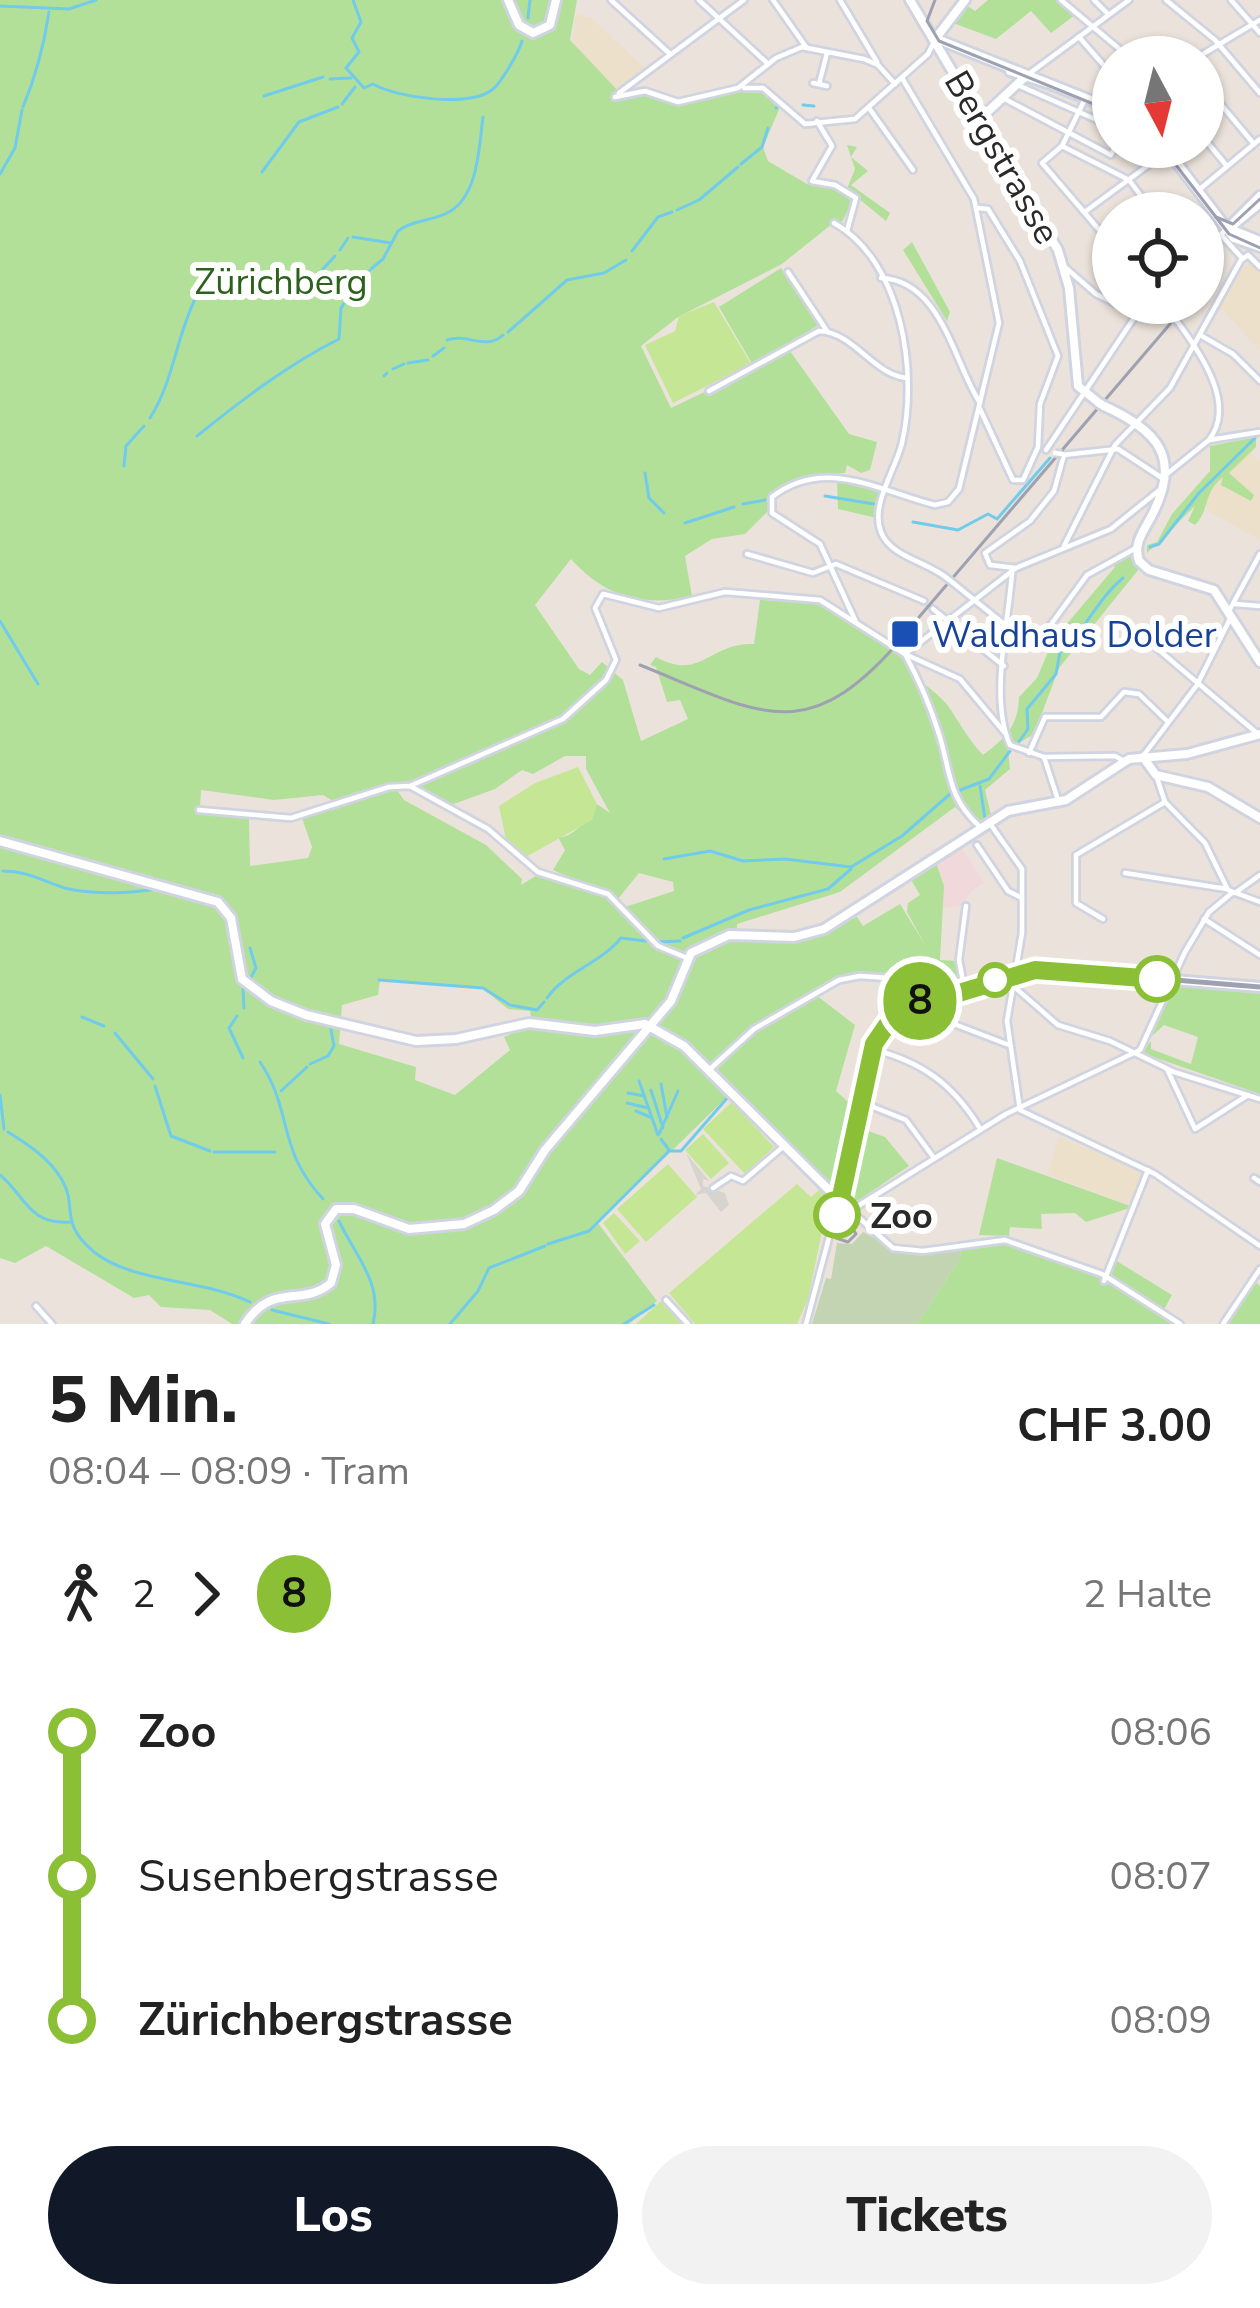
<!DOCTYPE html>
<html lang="de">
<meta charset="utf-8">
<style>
:root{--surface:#fff;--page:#f2f2f2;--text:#222;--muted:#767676;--accent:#111827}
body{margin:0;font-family:"Nunito Sans",sans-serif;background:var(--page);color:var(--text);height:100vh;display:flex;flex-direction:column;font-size:45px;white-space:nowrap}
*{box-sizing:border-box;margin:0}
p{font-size:39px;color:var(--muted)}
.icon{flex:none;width:66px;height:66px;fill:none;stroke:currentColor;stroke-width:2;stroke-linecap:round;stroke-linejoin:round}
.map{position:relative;height:1324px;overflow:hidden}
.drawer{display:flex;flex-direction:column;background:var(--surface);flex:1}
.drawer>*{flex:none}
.badge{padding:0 24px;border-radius:39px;font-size:42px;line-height:78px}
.needle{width:78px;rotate:173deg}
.controls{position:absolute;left:1092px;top:36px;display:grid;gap:24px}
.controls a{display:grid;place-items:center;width:132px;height:132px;border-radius:50%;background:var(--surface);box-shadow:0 3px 9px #0004;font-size:60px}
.map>.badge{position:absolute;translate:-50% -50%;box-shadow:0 0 0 6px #fff}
.legs{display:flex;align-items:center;gap:18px;height:132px;padding:0 48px;font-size:39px}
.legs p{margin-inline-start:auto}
.head{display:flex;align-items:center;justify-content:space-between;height:204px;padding:0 48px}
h1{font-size:66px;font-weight:800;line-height:90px}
.action{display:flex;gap:24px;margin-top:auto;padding:24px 48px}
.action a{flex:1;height:138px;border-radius:72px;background:var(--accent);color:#fff;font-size:48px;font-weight:800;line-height:138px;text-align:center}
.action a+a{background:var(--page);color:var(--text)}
ul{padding:0 48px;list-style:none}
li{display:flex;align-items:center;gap:42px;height:144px;font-size:45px}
li i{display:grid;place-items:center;width:18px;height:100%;margin:0 15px;background:currentColor}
li i::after{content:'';width:30px;height:30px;margin:-15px;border:9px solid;border-radius:50%;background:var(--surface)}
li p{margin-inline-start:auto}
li:first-child i{background:linear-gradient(#0000 50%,currentColor 0)}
li:last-child i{background:linear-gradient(currentColor 50%,#0000 0)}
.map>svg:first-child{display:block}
.education{fill:#ece0ca}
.medical{fill:#f1d8da}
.green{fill:#b2e099;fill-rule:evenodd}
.cemetery{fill:#c3d4b2}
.pitch{fill:#c5e795}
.plaza{fill:#d7d3cd}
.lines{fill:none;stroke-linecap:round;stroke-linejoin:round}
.stream{stroke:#71cbea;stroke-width:3}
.street-casing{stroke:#d0d4e1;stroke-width:10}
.secondary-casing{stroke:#d0d4e1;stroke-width:14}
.street{stroke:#fff;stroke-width:4.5}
.secondary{stroke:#fff;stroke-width:8}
.tram{stroke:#9ea1b2;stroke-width:3}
.rail{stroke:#9ea1b2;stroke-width:3}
.street-bridge-casing{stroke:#d0d4e1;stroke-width:10;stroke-linecap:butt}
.secondary-bridge-casing{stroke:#d0d4e1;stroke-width:14;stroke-linecap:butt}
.street-bridge{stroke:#fff;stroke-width:4.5}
.secondary-bridge{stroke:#fff;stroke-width:8}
.line-1-casing{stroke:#fff;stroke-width:27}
.line-1{stroke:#8bc036;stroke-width:18}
.transit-dot{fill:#1a4fb4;stroke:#fff;stroke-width:4.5}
.stop-1-dot{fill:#fff;stroke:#8bc036;stroke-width:6}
.labels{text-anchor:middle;stroke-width:12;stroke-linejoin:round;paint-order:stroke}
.street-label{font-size:36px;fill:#292929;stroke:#fff}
.park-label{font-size:36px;fill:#2c621c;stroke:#fff}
.transit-label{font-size:36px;fill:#164399;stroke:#fff;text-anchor:start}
.stop-label{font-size:36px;font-weight:bold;fill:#292929;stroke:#fff;text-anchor:start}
</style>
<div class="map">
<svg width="1260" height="1324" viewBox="0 0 1260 1324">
<rect width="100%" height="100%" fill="#ebe3db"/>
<!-- education -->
<g class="education">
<path d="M576,14l15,4 57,53 -30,20 -46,-48z"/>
<path d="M1248,261l12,11v79l-41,-45z"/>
<path d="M1250,452l10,10v78l-50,-28 -7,-11 8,-15z"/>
<path d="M1059,1137l85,35 -11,35 -86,-33z"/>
</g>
<!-- medical -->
<path class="medical" d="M959,843l25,40 -14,9 -8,14 -19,2 -1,-31 -8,-19z"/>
<!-- green -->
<g class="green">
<path d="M0,0h577l-7,40 53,56 27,-2 25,11 40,-13 45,-3 21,16 -18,42 5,14 39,23c19,-1 30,2 47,14l-12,24 -5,-2 -55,44 -104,53 -37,29 30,62 119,-57 59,83 28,8 -7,28 -9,3 -14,-8 -2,8c-27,1 -55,4 -76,23l-1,15 -23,23 -33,5 -27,17 7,40c-49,12 -88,0 -121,-37l-36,46 44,64 11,6 12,-13 21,18 18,61 47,-22 -8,-19 -13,2 -11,-35 -6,-2 6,-8c45,25 53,-15 98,-13l7,-51c66,10 109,23 151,78 10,14 28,22 39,39 10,16 19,31 32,45 23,-17 35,-29 36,-58l18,-19 16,-38 62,-73 -6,-6 22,-8 8,16 -80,99 -25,66 -26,16 2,19 -25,21 6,25 -17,9 -19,-17 -115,85 -103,32v12l68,3 52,-22 6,9 37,-22 25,41 -18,-33 1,-9 12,-8 -10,-17 26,-16 8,24 -4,74 18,1 3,21 -30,10 -12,-13 -70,-4 -37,17 43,33 -19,66 19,17 -19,81 -119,-119 39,-40 55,-36 -57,34 -48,41 24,25 -132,129 59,78 -28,23h-397l-22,-14 -49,-3 -12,-12 -15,3 -88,-52 -31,17 -15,-5zM565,756h21v13l24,44 -13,-9c-7,13 -26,36 -39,33l7,13 -12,20 65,29 21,-26 34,9 1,9 -52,17 -14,-12 -69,-22 -18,11 1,-6 -36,-34 -82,-45 -7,-10 -26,3 35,-12 45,24 44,-16 27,-19 11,4zM201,790l73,10 49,-5 18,11 -39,12 10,29 -4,11 -58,8 -1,-47 10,-2 -59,-9zM380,980l102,8 26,21 22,2 3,14 -29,12 6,13 -55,45 -40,-15 1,-13 -77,-23 3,-39 36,-10z"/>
<path d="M988,0h68l19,15 -24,18 -20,-22 -35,28 -43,-16 12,-19 10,7z"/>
<path d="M847,145l10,2 -6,10 17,14 -17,14 39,28 -4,8 -39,-32 8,-20z"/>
<path d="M912,242l38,70 -3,9 -44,-71z"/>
<path d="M781,268l37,57 -64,42 -35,-60z"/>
<path d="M1256,437v10l-27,26 25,22 -3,6 -30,-16 2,-8c-20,15 -13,33 -28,48l-7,-4 7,-15 -48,47v-8l10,-3 15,-28 38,-43v-25z"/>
<path d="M837,480l43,11 -3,27 -39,-9z"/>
<path d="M1174,983l86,7v104l-118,-41 9,-12v8l40,15 7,-27 -34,-12 -12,11z"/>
<path d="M860,1128l25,9 24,29 -56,38 -7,-11z"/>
<path d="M997,1158l136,49 -47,15 -11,-9 -34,1 1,15 -32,-2 -1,9 -30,-1z"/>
<path d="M991,1241l34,6 83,32 7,-19 57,35 -10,18 15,11h-260l44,-67 -1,-11z"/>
<path d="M1253,1280l7,6v38h-36z"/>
</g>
<!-- cemetery -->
<path class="cemetery" d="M863,1232l44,22 53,-8 1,11 -44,67h-105l14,-46 5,1 6,-36 15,1z"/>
<!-- pitch -->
<g class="pitch">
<path d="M714,302l37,62 -78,39 -28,-58 30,-14 4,-15z"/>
<path d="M578,767l19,37 -5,16 -68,38 -18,-18 -7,-34 36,-23z"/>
<path d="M732,1102l42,45 -29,27 -42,-45z"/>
<path d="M703,1134l26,29 -18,16 -26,-29z"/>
<path d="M668,1164l29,33 -51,45 -29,-33z"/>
<path d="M797,1184l14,13 10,-9 8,11 -21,100 -11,25h-102l-26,-31z"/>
<path d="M614,1213l26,28 -15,13 -22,-31z"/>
<path d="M661,1301l20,23h-45z"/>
</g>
<!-- plaza -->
<path class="plaza" d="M686,1153l23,28 -6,-2v7l22,7 4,12 -8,7 -15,-19 -11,2 6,-6z"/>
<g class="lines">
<!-- stream -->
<g class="stream">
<path d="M353,0l8,22 -9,16 7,14 -13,16 18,20 9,-4c24,14 97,24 120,5 8,-6 26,-37 29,-48"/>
<path d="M0,6l69,3 27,-9"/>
<path d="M528,18l2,-18"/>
<path d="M330,79l21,-1"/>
<path d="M264,96l59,-19"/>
<path d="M342,104l13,-17"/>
<path d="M803,105l11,1"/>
<path d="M23,107c13,-31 21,-62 26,-95"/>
<path d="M776,108l3,-3"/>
<path d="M741,164l21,-17 6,-19"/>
<path d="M262,172l37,-50 39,-15"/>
<path d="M0,174l15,-26 7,-38"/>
<path d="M677,210l22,-10 39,-33"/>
<path d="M353,237l38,6"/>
<path d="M340,250l8,-12"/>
<path d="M632,251l26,-34 14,-5"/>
<path d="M323,269l12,-13"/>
<path d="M371,269l12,-10 15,-28c14,-11 35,-10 51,-19 29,-16 30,-64 34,-95"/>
<path d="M364,276l5,-5"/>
<path d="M508,332l59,-52 37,-7 22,-13"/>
<path d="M447,340c20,-7 39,11 56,-5"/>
<path d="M433,356l11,-8"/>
<path d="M408,363l20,-3"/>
<path d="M393,369l11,-5"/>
<path d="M384,376l3,-3"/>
<path d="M150,418c24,-38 26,-81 46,-121l22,-5 62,5 41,-23"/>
<path d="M197,436c46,-37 92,-72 142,-97l2,-31 18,-27"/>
<path d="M124,466l2,-20 18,-20"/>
<path d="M645,473l4,25 15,15"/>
<path d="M825,496l49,8"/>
<path d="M743,504l22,-4"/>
<path d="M913,522l45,8 30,-16 9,5 53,-61"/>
<path d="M685,523l49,-16"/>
<path d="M1150,547l9,-3 40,-51 56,-55"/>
<path d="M0,621l38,63"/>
<path d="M1018,743l10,-14 -1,-20 29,-35 4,-22c25,-20 37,-53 63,-74"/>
<path d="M980,786l5,33"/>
<path d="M664,859l46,-8 33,10 42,-2 66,8 51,-31 48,-42 39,-15 21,-28"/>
<path d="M3,871c27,0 43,12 66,18 31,6 59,4 89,0"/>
<path d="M683,938l66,-28 79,-21 23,-20"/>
<path d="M658,942l22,-1"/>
<path d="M250,948l6,20 -5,9"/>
<path d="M379,980l104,8 27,17 27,5 7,-8"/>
<path d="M243,989l1,19"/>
<path d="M547,998c18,-26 54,-35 74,-60l25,3"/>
<path d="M237,1016l-8,12 14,30"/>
<path d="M82,1017l22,9"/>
<path d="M115,1033l38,46"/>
<path d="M260,1062c34,51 16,86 63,137"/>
<path d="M310,1064l18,-8 6,-10 -3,-16"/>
<path d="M639,1081l19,54"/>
<path d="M661,1084l6,33"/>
<path d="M155,1086l16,50 39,15"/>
<path d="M651,1090l12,38"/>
<path d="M281,1091l26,-24"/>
<path d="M628,1093l16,3"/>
<path d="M0,1095l4,34"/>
<path d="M627,1103l21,5"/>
<path d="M636,1111l14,6"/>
<path d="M8,1132c21,13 42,27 54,48 16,27 -4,42 32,72 39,31 109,27 156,50"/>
<path d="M659,1134l19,-43"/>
<path d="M661,1139l8,11"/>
<path d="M214,1152h61"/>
<path d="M0,1175c25,20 28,50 70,47"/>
<path d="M339,1221c17,36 44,62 34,103"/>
<path d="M548,1244l41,-13 80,-80h12l48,-55"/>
<path d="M272,1310l57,14"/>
<path d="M450,1324l28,-33 11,-23 56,-22"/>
<path d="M624,1324l30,-19"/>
</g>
<defs>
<g id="street">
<path d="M611,0l59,54"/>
<path d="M699,0l69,64"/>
<path d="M773,0l33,47"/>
<path d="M840,0l37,62"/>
<path d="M1061,0l68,57"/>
<path d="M1094,0l13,13"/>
<path d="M1166,0l49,40 45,53"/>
<path d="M1231,0l29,33"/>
<path d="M1079,37l34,39"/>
<path d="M1198,57l62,-37"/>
<path d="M1030,73l99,-73"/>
<path d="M813,83l14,3"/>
<path d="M1203,83l51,61"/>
<path d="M819,84l8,-31"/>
<path d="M1020,86l93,41"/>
<path d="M744,88h19l42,36 50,-5 73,-65 7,-14"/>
<path d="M619,93l125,-93"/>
<path d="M615,97l30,-6 33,11 60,-14 38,-30 26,-11 62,12 14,6 17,19"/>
<path d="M1001,97l110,58 4,-8"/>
<path d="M1086,97l-24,49 -20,17 71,83"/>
<path d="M869,108l44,62"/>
<path d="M817,121l15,25 -20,35 23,4 21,13 -9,33"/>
<path d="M1203,137l23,28"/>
<path d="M1062,146l67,34 25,33"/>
<path d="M1200,189l60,-50"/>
<path d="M978,208l10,1 32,52 38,95 -18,48 -2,43 -15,33h-10l-33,-71"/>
<path d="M1086,211l83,-61"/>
<path d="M834,223c69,39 84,150 68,220 -6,26 -32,62 -21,89 9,25 48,30 67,47"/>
<path d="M1222,236l20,22"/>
<path d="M1203,250l25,-22"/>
<path d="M1066,268l30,26 39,19"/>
<path d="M788,272l39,59"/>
<path d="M881,278c60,2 73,85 99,125"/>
<path d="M1162,303l11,13"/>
<path d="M1177,321c23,32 60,83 32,119"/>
<path d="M1200,335l33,19 27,27"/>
<path d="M709,391l110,-60c35,1 54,44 88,47"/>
<path d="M1046,450l98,-147"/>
<path d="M1063,455l55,-6 44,29 47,-38 51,-8"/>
<path d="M1064,546l51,-101 55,-57 71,-128 7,-5 12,12"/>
<path d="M747,554l66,19 23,-9 88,37"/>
<path d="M1016,568l-26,-3 -5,-12 45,-32 24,-30 10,-36"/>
<path d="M1012,572c-3,49 -23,126 -2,173l34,12 71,-1 9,5"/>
<path d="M952,582l52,42"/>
<path d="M1235,604l25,2"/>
<path d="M933,609l71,57"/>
<path d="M1230,609l30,-55"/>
<path d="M855,620l-35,-76 -48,-31v-16c53,-41 107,-6 163,8l13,-3 11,-13 40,-166 -25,-124 -72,-121"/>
<path d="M1044,634l43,-59 49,-27"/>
<path d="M1147,640l111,94"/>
<path d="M905,654l111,-86 95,-39 51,-41"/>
<path d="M905,654c13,24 26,54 34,80 12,38 8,63 41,93"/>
<path d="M1029,753l16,-36h56l23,-25 15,2 29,28"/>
<path d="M1143,756l54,-71 33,-66"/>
<path d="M1044,757l15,46"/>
<path d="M1156,775l9,27 40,41 23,47 32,12"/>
<path d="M410,786l153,-67 43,-39 10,-20 -21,-52 8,-14 56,14 66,-16 95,8 85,54 55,25 45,54"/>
<path d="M199,810l92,8 98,-31 21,-1 78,43 50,43 70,22 50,52 29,12"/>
<path d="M991,825l31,44v64l-15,88 13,89 135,64 105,72"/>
<path d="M977,845l31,46 14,7"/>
<path d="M1125,873l102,16"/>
<path d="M1235,893l25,-18"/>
<path d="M1103,919l-27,-16v-48l89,-53"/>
<path d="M1204,919l56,36"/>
<path d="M1011,984l47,41 52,16 64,31 86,27"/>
<path d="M964,987l-5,-27 7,-54"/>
<path d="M871,1049c50,12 82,35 108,78"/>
<path d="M1167,1069l28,60 53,-34"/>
<path d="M709,1070l45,-41 85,-49 21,-4 58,4 23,39 68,26"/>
<path d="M861,1102l45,18 28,38"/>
<path d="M1254,1178l6,4"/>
<path d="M713,1188l18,-12 12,5 41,-35"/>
<path d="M850,1211l156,-97 134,-64 45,-98 24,-40 23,-19"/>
<path d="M1104,1281l44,-111"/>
<path d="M666,1300l22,24"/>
<path d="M36,1306l16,18"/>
<path d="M806,1324l33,-124 54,48 30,3 82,-11 97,34 78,50"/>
<path d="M1223,1324l37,-55"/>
</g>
<g id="secondary">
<path d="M508,0l11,25 14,8 17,-8 6,-25"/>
<path d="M910,0l148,250 11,38 9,98 21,17"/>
<path d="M936,38l29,-38"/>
<path d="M937,39l176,70"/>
<path d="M1010,71l37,12"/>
<path d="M982,117l45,-42"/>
<path d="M1165,147l69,91 26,9"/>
<path d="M1228,228l32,-32"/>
<path d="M1230,228l30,-25"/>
<path d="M1230,229l30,12"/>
<path d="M1104,406c53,24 79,51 47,111 -8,15 -18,27 -12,44l10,9 65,20 46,72"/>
<path d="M1143,757l13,18 52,12 52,31"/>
<path d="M0,841l218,61 13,16 11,61 29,22 35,14 110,26 40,-2 73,-16 66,8 50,-7 39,22 155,154 35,-160 11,-20 18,-14 136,-37 221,18"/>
<path d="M245,1324c28,-43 56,-16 86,-41l5,-18 -11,-41 11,-15h18l55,20 55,-5 30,-14 25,-19 26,-41 126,-149 20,-48 38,-18 65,2 30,-8 184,-118 58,-11 63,-41 58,-5 73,-20"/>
</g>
</defs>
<!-- street casing -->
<use href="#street" class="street-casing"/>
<!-- secondary casing -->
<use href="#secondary" class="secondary-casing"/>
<!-- street -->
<use href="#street" class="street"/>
<!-- secondary -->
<use href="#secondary" class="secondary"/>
<!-- tram -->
<g class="tram">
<path d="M935,0l-8,21 12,20 174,71"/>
<path d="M1162,147l67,87 31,14"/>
<path d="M1216,217l17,7 27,-25"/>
<path d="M1260,986l-219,-18c-47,4 -150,26 -169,73l-32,156c-1,4 -1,8 1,12l15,25 -8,8 -12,-4c-4,-10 1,-23 4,-33 1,-6 2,-12 4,-17l31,-148 12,-21 18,-13 136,-36 219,18"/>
</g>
<!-- rail -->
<g class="rail">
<path d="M1203,286l10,-12"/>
<path d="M914,623l274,-320"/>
<path d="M640,665c120,48 166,86 263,-28"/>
</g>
<defs>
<g id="street-bridge">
<path d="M1173,316l4,5"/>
<path d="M1055,453l7,1"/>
<path d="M948,579l4,3"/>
</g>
<path id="secondary-bridge" d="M1099,403l5,3"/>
</defs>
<!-- street-bridge casing -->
<use href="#street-bridge" class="street-bridge-casing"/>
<!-- secondary-bridge casing -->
<use href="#secondary-bridge" class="secondary-bridge-casing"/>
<!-- street-bridge -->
<use href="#street-bridge" class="street-bridge"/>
<!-- secondary-bridge -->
<use href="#secondary-bridge" class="secondary-bridge"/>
</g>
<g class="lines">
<defs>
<path id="line-1" d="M837,1215l37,-171 22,-32 139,-42 122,9"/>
</defs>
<!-- line-1 casing -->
<use href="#line-1" class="line-1-casing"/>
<!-- line-1 -->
<use href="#line-1" class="line-1"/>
</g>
<!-- markers -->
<rect class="transit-dot" x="890" y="619" width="30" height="30" rx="6"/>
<g class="stop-1-dot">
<circle cx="1157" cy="979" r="21"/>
<circle cx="995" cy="980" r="15"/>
<circle cx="837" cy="1215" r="21"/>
</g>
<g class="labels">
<!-- street labels -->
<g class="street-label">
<text transform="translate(1003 157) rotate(60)" y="13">Bergstrasse</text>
</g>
<!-- park labels -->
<g class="park-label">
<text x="281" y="294">Zürichberg</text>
</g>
<!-- transit labels -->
<g class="transit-label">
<text x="932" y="647">Waldhaus Dolder</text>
</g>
<!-- stop labels -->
<g class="stop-label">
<text x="870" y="1228">Zoo</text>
</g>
</g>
</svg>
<div class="controls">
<a><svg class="needle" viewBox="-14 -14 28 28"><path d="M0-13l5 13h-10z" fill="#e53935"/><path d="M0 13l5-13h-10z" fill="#767676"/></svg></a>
<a><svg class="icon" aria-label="locate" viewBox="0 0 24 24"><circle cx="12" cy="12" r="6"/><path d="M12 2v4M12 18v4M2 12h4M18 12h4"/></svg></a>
</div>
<b class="badge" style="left:920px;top:1001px;background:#8bc036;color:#111">8</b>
</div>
<section class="drawer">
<div class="head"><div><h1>5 Min.</h1><p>08:04 – 08:09 · Tram</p></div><b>CHF 3.00</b></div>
<div class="legs"><svg class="icon" aria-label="walk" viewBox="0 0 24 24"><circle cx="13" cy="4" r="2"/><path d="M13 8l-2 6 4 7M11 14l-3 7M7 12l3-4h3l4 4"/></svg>2<svg class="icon" aria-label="forward" viewBox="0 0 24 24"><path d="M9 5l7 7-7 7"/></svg><b class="badge" style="background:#8bc036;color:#111">8</b><p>2 Halte</p></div>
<ul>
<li><i style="color:#8bc036"></i><b>Zoo</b><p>08:06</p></li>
<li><i style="color:#8bc036"></i><span>Susenbergstrasse</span><p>08:07</p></li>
<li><i style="color:#8bc036"></i><b>Zürichbergstrasse</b><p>08:09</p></li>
</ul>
<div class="action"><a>Los</a><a>Tickets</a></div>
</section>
